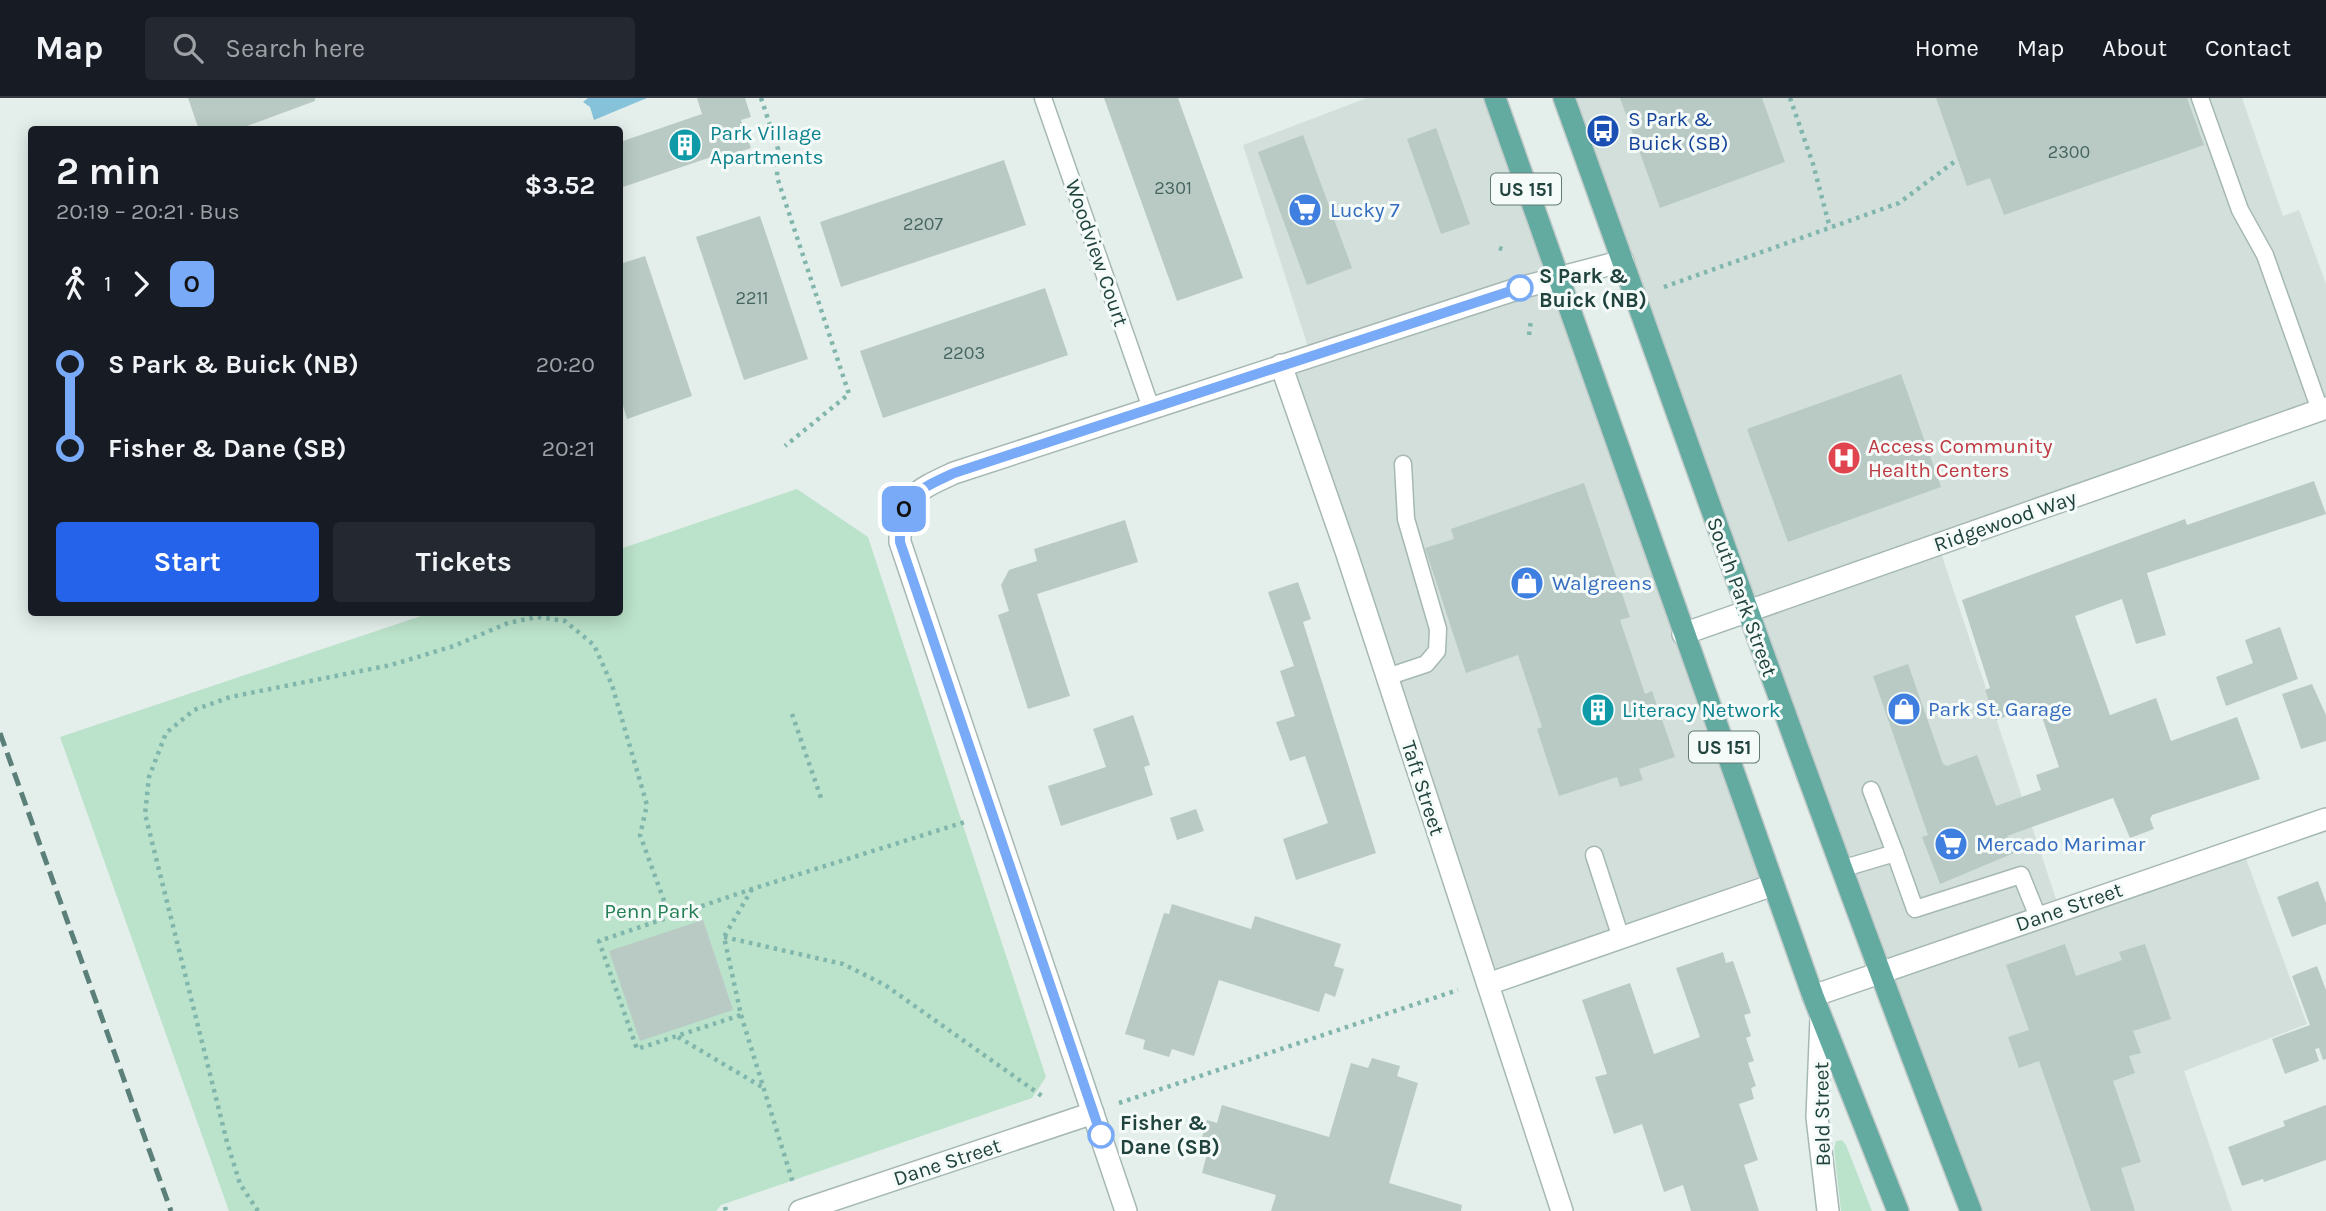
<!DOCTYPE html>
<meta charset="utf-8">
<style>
:root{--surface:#171b24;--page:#242831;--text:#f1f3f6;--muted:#9ea1a6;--line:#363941;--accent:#2563eb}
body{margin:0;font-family:Karla,sans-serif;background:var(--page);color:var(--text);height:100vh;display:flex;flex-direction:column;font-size:26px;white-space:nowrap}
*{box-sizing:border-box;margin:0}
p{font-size:23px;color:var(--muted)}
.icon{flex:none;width:38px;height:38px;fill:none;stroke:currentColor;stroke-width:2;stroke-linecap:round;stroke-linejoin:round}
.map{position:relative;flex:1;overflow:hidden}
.details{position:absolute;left:28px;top:28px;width:595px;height:490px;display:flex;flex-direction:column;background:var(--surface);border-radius:7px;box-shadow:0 4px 18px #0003}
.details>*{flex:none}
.badge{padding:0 14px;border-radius:10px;font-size:24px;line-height:46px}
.map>.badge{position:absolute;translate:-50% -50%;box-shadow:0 0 0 4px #fff}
.legs{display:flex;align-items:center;gap:10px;height:77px;padding:0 28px;font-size:23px}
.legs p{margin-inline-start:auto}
.head{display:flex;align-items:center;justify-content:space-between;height:119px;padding:0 28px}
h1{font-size:38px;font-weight:700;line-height:52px}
.action{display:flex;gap:14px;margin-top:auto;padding:14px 28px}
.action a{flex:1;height:80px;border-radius:7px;background:var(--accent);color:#fff;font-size:28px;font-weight:700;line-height:80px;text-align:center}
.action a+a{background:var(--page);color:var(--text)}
ul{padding:0 28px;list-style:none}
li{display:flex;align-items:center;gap:24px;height:84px;font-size:26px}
li i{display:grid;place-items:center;width:10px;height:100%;margin:0 9px;background:currentColor}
li i::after{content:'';width:18px;height:18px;margin:-9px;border:5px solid;border-radius:50%;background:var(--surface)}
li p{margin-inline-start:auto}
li:first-child i{background:linear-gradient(#0000 50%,currentColor 0)}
li:last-child i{background:linear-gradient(currentColor 50%,#0000 0)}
header{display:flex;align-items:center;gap:42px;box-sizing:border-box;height:98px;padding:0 35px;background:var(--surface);border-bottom:2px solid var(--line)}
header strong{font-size:33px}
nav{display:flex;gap:38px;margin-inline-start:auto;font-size:24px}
.search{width:490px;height:63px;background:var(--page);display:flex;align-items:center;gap:18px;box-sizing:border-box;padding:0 24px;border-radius:7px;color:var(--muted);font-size:26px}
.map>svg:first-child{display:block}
.built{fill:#d2dfdb}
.green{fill:#bbe2ca}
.water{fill:#86c2da}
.building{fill:#b9cac5}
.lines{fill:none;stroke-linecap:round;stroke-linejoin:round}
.service-casing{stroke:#a6b8b4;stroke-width:19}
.minor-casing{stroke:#a6b8b4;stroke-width:24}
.tertiary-casing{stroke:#a6b8b4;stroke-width:24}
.primary-casing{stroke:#c1cac9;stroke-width:24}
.path{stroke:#81b6ac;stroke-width:4.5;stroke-dasharray:3.5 5;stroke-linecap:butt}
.service{stroke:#fff;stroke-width:16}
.minor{stroke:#fff;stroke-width:21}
.tertiary{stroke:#fff;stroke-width:21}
.primary{stroke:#63aaa0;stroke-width:21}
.rail{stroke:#5b7f79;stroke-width:5;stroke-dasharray:14 7;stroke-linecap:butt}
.line-1-casing{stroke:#fff;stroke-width:16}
.line-1{stroke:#79aaf7;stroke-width:10}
.stop-1-dot{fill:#fff;stroke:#79aaf7;stroke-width:3.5}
.labels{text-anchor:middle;stroke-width:6;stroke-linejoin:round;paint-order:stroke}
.number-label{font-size:18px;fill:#476560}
.shield{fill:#f5fbf9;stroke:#617a76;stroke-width:2}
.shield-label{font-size:19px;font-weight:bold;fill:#21433e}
.transit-label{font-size:21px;fill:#164399;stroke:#f5fbf9;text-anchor:start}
.culture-label{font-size:21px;fill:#0d838f;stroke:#f5fbf9;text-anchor:start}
.shop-label{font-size:21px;fill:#366cbe;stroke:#f5fbf9;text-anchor:start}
.street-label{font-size:21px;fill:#21433e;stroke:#f5fbf9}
.stop-label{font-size:21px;font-weight:bold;fill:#21433e;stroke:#f5fbf9;text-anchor:start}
.health-label{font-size:21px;fill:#be3a42;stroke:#f5fbf9;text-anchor:start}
.park-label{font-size:21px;fill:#267f54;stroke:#f5fbf9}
</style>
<header>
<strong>Map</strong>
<div class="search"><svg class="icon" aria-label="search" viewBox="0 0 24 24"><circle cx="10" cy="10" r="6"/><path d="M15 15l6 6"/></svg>Search here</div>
<nav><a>Home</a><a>Map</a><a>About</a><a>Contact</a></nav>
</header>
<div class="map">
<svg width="2326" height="1113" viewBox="0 0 2326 1113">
<rect width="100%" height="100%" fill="#e4efeb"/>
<!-- built -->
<g class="built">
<path d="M1367,0h128l278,787 -285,99 -207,-619 30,-9 -68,-211z"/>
<path d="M1564,0h678l41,118 16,-6 27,74v124l-388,136 119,358 185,-54 65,176 -123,47 48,140h-261z"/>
</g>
<!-- green -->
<g class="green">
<path d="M797,391l71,48 178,540 -14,21 -311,107 -5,6h-487l-169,-474 370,-124 190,-1v-63z"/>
<path d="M1842,1042l4,5 26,66h-31l-7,-62 2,-8z"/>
</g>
<!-- water -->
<path class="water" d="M588,0h59l-53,22 -4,-13 -7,-5z"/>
<!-- building -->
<g class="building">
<path d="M188,0h127v3l-79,29h-37z"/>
<path d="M697,0h48l6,19 -10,3 10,28 -33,11 -1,-4 -97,33v-46l82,-28z"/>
<path d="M1104,0h74l65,180 -66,23z"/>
<path d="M1620,0h142l23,64 -125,46z"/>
<path d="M1936,0h251l17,47 -200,70 -14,-37 -23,8z"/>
<path d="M1436,30l34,96 -29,10 -34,-95z"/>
<path d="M1303,37l49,133 -45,17 -49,-133z"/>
<path d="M1004,62l22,65 -185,62 -21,-65z"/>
<path d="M760,118l48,143 -64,21 -48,-143z"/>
<path d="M645,158l47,140 -65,23 -7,-23v-132z"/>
<path d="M1045,190l23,67 -185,63 -23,-67z"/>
<path d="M1901,276l40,113 -153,55 -41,-113z"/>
<path d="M2314,383l12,33 -179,59 19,62 -30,9 -14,-45 -47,17 35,99 46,-17 15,43 66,-24 23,62 -108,36 -2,4 4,10 -24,9 -17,-40 -106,38 7,17 -74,31 -18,-47 6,-2 -55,-159 35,-12 35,100 4,2 30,-11 19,51 45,-16 -5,-15 23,-8 -21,-62 -42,15 -11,-30 5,-2 -28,-88 223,-81 2,6z"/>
<path d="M1584,385l46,134 -10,3 25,74 7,-3 23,66 -36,12 4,11 -23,7 -3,-10 -58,19 -22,-67 5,-2 -24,-72 -52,18 -41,-125 29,-9 -3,-10z"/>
<path d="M1125,422l13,42 -101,32 33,102 -42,13 -30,-94 11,-4 -8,-26 8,-15 28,-9 -3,-12z"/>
<path d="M1298,484l13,37 -8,3 73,231 -80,27 -13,-41 45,-16 -23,-67 -15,5 -14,-39 19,-6 -15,-45 14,-5 -26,-74z"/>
<path d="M2280,529l18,52 -72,27 -10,-29 37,-14 -8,-23z"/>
<path d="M2312,586l14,31v26l-25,8 -19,-55z"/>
<path d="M1133,617l17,50 -6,2 9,28 -92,31 -13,-40 58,-19 -13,-38z"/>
<path d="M1196,711l8,22 -27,9 -7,-22z"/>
<path d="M2318,783l8,22v21l-34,13 -15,-40z"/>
<path d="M1172,806l79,25 4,-13 86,28 -7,22 10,3 -9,28 -10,-4 -6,19 -100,-32 -25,76 -22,-7 -3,8 -26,-8 2,-9 -20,-6 39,-121 5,1z"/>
<path d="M703,822l30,90 -93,31 -31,-90z"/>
<path d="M2065,846l11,32 46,-16 -3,-8 26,-8 26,75 -38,12 8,22 -12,3 6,17 -22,8 28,81 -20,6 14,43h-44l-52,-150 -20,7 -11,-31 21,-7 -23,-65z"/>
<path d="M1723,854l3,11 7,-2 18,52 -7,2 7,21 -5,2 8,23 -6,2 8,23 -5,2 3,11 -15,5 19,56 -14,5 15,46h-68l-8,-26 -19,7 -22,-68 -28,10 -19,-57 12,-3 -25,-74 48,-17 24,71 46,-17 -24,-69z"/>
<path d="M2317,868l9,24v69l-3,1 -4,-12 -4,1 4,12 -34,13 -13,-35 38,-14 -18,-49z"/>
<path d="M1372,960l28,8 -3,10 21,7 -29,100 73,22 -1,6h-190l5,-16 -74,-22 6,-23 -9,-2 8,-28 10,3 5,-18 107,32 22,-74 17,5z"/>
<path d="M2326,1007v55l-62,22 -1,-3 -21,7 -14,-39 57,-21 -2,-5z"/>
</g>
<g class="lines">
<defs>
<g id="service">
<path d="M1043,0l108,310"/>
<path d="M2200,0l40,112 25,45 55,155"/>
<path d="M1387,579l39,-13 11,-13 1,-22 -32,-110 -3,-55"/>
<path d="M1871,692l24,63"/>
<path d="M1594,757l27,83"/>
<path d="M1841,771l54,-16 20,56 106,-34 17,42"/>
</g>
<g id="minor">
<path d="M1281,267l65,186 216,660"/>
<path d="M1683,536l643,-226"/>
<path d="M1488,886l285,-99"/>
<path d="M1813,898l513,-177"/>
<path d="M800,1113l293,-98"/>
<path d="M1126,1113l-226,-669c-1,-45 17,-52 54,-69l566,-185 103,-27"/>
</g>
<path id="tertiary" d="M1821,920l-4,99 11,94"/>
<g id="primary">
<path d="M1495,0l318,898 85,215"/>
<path d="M1564,0c134,372 264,744 407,1113"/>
</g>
</defs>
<!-- service casing -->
<use href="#service" class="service-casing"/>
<!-- minor casing -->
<use href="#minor" class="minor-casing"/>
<!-- tertiary casing -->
<use href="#tertiary" class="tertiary-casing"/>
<!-- primary casing -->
<use href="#primary" class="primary-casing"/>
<!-- path -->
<g class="path">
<path d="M761,0l17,51 -1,28 72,217 -64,52"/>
<path d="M1790,0l23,66 17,64"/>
<path d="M1499,150l8,3"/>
<path d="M1664,189l235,-84 59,-44"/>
<path d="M1529,237l2,-15"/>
<path d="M792,616l29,84"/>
<path d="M752,791l-28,48 17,78 -104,34 -38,-108 153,-52 216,-68"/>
<path d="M724,839l119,27 42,21 157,111"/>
<path d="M741,917l52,168"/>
<path d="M678,939l84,50"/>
<path d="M1119,1005l339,-113"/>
<path d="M725,1109l1,4"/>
<path d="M258,1113l-18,-27 -13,-42 -82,-328 4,-37 17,-44 28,-23 36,-13 161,-32 63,-19 54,-23 29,-6 28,4 29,24 18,40 35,120 -7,30 30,82"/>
</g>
<!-- service -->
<use href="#service" class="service"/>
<!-- minor -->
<use href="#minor" class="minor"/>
<!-- tertiary -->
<use href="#tertiary" class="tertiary"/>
<!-- primary -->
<use href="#primary" class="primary"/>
<!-- rail -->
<path class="rail" d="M0,635l171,478"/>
</g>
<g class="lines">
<defs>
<path id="line-1" d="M1101,1037l-201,-593c-1,-45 17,-52 54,-69l566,-185"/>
</defs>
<!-- line-1 casing -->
<use href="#line-1" class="line-1-casing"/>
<!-- line-1 -->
<use href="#line-1" class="line-1"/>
</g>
<!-- icons -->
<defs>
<symbol id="bus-disc" viewBox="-11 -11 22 22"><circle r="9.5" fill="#1a4fb4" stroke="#f5fbf9"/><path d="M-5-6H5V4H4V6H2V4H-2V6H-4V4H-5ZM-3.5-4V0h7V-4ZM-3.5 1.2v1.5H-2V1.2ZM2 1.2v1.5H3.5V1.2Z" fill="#fff"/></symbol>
<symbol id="building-disc" viewBox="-11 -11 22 22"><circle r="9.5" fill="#0f9aa8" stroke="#f5fbf9"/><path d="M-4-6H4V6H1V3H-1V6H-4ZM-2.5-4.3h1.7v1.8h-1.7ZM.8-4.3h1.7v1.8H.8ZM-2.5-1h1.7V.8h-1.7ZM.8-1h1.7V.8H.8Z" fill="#fff"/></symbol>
<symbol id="supermarket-disc" viewBox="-11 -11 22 22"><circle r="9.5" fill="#3f7fe0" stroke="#f5fbf9"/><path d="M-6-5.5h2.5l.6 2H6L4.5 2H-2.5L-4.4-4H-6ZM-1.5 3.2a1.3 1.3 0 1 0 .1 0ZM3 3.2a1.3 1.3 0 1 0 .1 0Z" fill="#fff"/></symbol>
<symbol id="hospital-disc" viewBox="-11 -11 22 22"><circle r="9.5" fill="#e0444e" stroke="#f5fbf9"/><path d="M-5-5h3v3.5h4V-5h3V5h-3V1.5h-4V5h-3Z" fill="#fff"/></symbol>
<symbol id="shop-disc" viewBox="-11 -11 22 22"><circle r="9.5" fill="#3f7fe0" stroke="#f5fbf9"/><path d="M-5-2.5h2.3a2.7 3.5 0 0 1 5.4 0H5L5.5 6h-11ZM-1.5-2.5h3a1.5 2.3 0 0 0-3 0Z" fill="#fff"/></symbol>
</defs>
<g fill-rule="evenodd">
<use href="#bus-disc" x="1584" y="14" width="38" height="38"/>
<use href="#building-disc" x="666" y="28" width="38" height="38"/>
<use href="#supermarket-disc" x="1286" y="93" width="38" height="38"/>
<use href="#hospital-disc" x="1825" y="341" width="38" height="38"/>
<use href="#shop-disc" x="1508" y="466" width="38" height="38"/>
<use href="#shop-disc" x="1885" y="592" width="38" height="38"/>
<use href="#building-disc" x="1579" y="593" width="38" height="38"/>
<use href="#supermarket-disc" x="1932" y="727" width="38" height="38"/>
</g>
<!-- markers -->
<g class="stop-1-dot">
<circle cx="1520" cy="190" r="12"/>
<circle cx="1101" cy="1037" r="12"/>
</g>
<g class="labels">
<!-- number labels -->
<g class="number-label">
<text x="2069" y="60">2300</text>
<text x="1173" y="96">2301</text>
<text x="923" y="132">2207</text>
<text x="752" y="206">2211</text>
<text x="964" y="261">2203</text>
</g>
<!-- shield labels -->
<g class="shield">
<rect x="1491" y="75.5" width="70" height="31" rx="5"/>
<rect x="1689" y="633.5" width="70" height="31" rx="5"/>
</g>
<g class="shield-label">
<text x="1526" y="98">US 151</text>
<text x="1724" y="656">US 151</text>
</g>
<!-- transit labels -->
<g class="transit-label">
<text x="1628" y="28">S Park &amp;<tspan x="1628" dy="24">Buick (SB)</tspan></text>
</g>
<!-- culture labels -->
<g class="culture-label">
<text x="710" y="42">Park Village<tspan x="710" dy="24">Apartments</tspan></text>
<text x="1622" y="619">Literacy Network</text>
</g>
<!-- shop labels -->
<g class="shop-label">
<text x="1330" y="119">Lucky 7</text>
<text x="1552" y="492">Walgreens</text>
<text x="1928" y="618">Park St. Garage</text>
<text x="1976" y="753">Mercado Marimar</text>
</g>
<!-- street labels -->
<g class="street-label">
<text transform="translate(1097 155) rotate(71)" y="7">Woodview Court</text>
<text transform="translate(2005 423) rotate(-19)" y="7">Ridgewood Way</text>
<text transform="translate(1742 499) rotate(70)" y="7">South Park Street</text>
<text transform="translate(1423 690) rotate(72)" y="7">Taft Street</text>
<text transform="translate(2069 809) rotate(-19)" y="7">Dane Street</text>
<text transform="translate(1822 1016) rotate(-91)" y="7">Beld Street</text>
<text transform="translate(947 1064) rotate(-18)" y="7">Dane Street</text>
</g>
<!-- stop labels -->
<g class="stop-label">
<text x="1539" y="185">S Park &amp;<tspan x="1539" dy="24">Buick (NB)</tspan></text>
<text x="1120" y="1032">Fisher &amp;<tspan x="1120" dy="24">Dane (SB)</tspan></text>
</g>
<!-- health labels -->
<g class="health-label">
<text x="1868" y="355">Access Community<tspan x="1868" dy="24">Health Centers</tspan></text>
</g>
<!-- park labels -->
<g class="park-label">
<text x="652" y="820">Penn Park</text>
</g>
</g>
</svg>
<b class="badge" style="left:904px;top:411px;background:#79aaf7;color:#111">O</b>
<section class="details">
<div class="head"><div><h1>2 min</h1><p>20:19 – 20:21 · Bus</p></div><b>$3.52</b></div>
<div class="legs"><svg class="icon" aria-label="walk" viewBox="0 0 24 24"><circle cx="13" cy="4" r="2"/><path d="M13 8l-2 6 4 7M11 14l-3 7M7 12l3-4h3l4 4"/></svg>1<svg class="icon" aria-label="forward" viewBox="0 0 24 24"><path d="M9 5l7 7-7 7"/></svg><b class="badge" style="background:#79aaf7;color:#111">O</b></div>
<ul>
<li><i style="color:#79aaf7"></i><b>S Park &amp; Buick (NB)</b><p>20:20</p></li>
<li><i style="color:#79aaf7"></i><b>Fisher &amp; Dane (SB)</b><p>20:21</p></li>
</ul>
<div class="action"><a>Start</a><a>Tickets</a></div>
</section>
</div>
